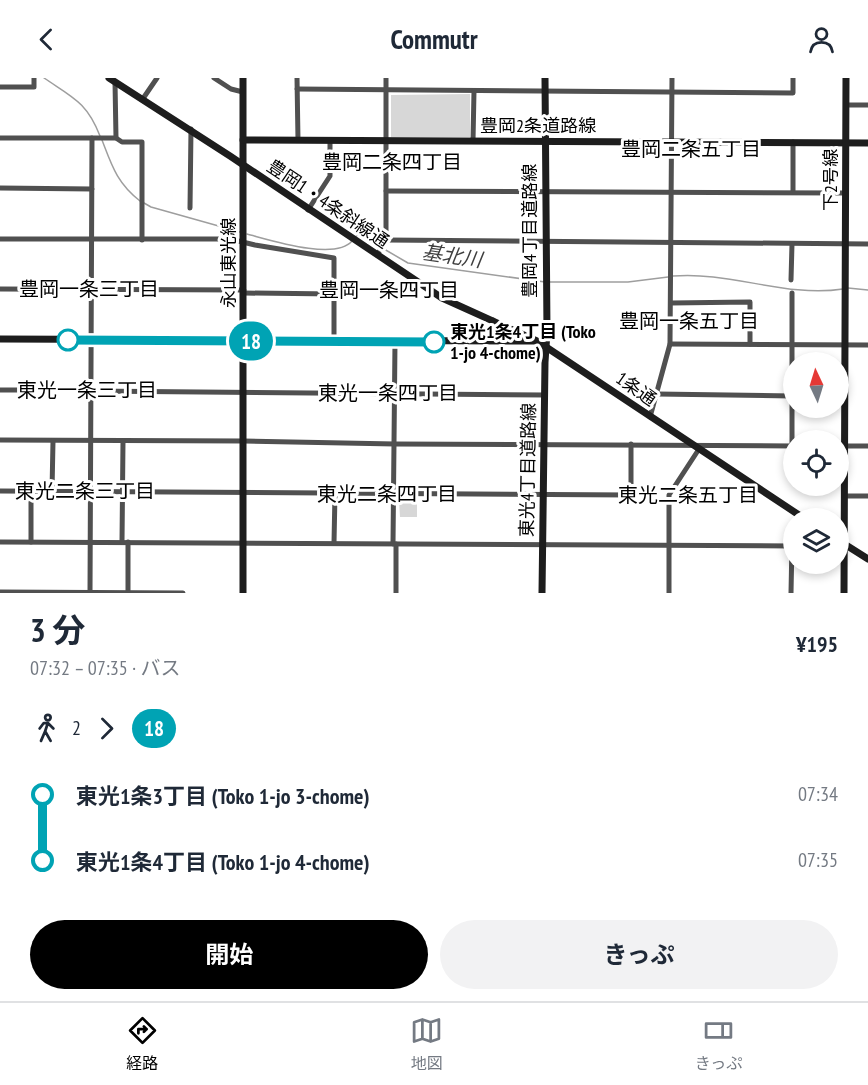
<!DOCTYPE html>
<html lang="ja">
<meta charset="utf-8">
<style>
:root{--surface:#fff;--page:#f2f2f3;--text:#1f2937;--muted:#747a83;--line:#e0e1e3;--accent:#000}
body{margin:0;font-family:"PT Sans Narrow","Noto Sans JP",sans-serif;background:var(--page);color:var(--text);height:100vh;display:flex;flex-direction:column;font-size:22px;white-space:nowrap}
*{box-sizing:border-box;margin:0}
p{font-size:20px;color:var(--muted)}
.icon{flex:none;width:33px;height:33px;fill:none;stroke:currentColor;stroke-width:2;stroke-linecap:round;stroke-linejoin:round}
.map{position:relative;height:515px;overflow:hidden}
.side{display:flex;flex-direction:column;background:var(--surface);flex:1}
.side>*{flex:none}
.badge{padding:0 12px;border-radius:20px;font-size:21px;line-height:39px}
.needle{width:39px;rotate:356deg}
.controls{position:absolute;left:783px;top:274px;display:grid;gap:12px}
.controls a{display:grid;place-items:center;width:66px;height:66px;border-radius:50%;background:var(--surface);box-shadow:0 3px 9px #0003;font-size:30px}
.map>.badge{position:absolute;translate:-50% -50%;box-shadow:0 0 0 3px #fff}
.legs{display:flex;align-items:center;gap:9px;height:66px;padding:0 30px;font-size:20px}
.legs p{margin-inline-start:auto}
.summary{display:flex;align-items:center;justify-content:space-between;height:102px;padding:0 30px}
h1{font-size:33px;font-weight:700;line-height:45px}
.cta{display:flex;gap:12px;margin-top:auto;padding:12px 30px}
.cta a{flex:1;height:69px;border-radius:36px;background:var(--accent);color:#fff;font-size:24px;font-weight:700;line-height:69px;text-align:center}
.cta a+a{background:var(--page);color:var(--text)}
ul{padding:0 30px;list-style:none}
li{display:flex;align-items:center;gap:21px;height:66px;font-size:22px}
li i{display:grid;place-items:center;width:9px;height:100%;margin:0 8px;background:currentColor}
li i::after{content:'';width:15px;height:15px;margin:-8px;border:4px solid;border-radius:50%;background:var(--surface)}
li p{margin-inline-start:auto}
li:first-child i{background:linear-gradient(#0000 50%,currentColor 0)}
li:last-child i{background:linear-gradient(currentColor 50%,#0000 0)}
header{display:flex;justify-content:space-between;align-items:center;height:78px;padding:0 30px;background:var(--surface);font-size:27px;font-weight:700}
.tabs{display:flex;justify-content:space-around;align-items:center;height:84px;border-top:2px solid var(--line);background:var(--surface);font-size:16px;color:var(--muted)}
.tabs a{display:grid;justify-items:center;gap:3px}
.tabs .current{color:var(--accent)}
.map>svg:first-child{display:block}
.green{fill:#d7d7d7}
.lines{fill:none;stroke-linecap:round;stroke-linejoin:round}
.stream{stroke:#9e9e9e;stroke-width:1.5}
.street{stroke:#505050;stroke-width:5}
.secondary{stroke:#1d1d1d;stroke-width:7}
.line-1-casing{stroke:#fff;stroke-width:14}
.line-1{stroke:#00a3b4;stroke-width:9}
.stop-1-dot{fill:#fff;stroke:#00a3b4;stroke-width:3}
.labels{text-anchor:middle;stroke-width:6;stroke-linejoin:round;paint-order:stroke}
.street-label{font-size:18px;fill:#000;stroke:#fff}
.stop-label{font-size:18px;font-weight:bold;fill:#000;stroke:#fff;text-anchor:start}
.neighbourhood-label{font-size:20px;fill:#000;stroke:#fff}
.water-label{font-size:20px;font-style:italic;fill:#3f3f3f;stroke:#fff}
</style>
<header><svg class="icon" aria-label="back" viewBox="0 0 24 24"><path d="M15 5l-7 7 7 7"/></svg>Commutr<svg class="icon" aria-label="person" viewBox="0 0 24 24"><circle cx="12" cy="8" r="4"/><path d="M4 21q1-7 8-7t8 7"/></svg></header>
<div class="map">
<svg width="868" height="515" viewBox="0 0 868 515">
<rect width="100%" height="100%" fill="#fff"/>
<!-- green -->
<g class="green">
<path d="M470,16v43h-79v-42z"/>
<path d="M402,420h15v19h-17l-1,-17z"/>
</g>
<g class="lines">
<!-- stream -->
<g class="stream">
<path d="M44,0c28,19 43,24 56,58"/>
<path d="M102,62c10,26 15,43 38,61"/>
<path d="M144,125l7,4 89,25"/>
<path d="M247,156c23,6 88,27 105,7"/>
<path d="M355,159l6,-4 19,13"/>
<path d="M384,171l24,14 137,19"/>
<path d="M673,198c57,-5 113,22 170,13"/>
<path d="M550,204h78l40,-5"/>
<path d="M848,210l20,2"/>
</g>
<!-- street -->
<g class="street">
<path d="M214,0l17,11 12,3"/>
<path d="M297,0l1,62"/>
<path d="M115,4l1,56"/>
<path d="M0,9h34v-9"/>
<path d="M297,11l496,4v-15"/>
<path d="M142,22l15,-22"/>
<path d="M846,27h22"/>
<path d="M0,60h116l6,4h20v98"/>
<path d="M473,63l1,-50"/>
<path d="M793,64v50"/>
<path d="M0,110l92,1"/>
<path d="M386,113l460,2"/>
<path d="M190,130l1,-79"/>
<path d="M308,132l22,-34v-36"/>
<path d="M0,161h230l25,6 79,13v84"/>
<path d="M386,162l482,4"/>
<path d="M377,177l9,-15v-162"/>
<path d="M791,202l1,-36"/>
<path d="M0,211l244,1"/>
<path d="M244,215l90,1"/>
<path d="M671,225l79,-1v42"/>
<path d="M487,264l6,-22"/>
<path d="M670,266l198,1"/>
<path d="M0,312h21"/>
<path d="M90,313l455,4"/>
<path d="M657,316l135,2"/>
<path d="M650,339l20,-73 2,-266"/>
<path d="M0,362l244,1 151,3 399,2"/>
<path d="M792,368v-153"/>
<path d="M838,368h30"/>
<path d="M0,413l631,4v-51"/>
<path d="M52,413l1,-50"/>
<path d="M845,418h23"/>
<path d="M0,464l792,4"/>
<path d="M31,464v-51"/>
<path d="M122,464l1,-101"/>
<path d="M128,464v51"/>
<path d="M334,465l1,-50"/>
<path d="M393,466l2,-202"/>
<path d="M396,466v49"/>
<path d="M0,514l183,1"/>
<path d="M90,515l2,-455"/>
<path d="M669,515v-98l30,-46"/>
<path d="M791,515l1,-51 2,-2"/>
</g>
<!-- secondary -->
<g class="secondary">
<path d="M109,0l121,78 212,142 95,43 268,178"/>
<path d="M243,0v515"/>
<path d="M243,62l625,3"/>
<path d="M0,261l535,2"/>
<path d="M838,462l30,19"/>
<path d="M542,515l3,-231 2,-30 -2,-254"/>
<path d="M844,515l2,-515"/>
</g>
</g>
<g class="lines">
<defs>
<path id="line-1" d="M68,262l366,2"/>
</defs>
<!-- line-1 casing -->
<use href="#line-1" class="line-1-casing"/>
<!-- line-1 -->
<use href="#line-1" class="line-1"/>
</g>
<!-- markers -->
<g class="stop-1-dot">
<circle cx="68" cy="262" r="10"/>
<circle cx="434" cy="264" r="10"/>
</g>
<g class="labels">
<!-- street labels -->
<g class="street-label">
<text x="538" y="54">豊岡2条道路線</text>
<text transform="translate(831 102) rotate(-90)" y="6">下2号線</text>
<text transform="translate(328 126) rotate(34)" y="6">豊岡1・4条斜線通</text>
<text transform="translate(530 153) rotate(-90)" y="6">豊岡4丁目道路線</text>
<text transform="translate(229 185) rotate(-90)" y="6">永山東光線</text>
<text transform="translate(636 311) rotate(35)" y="6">1条通</text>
<text transform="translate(528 392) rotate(-89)" y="6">東光4丁目道路線</text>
</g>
<!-- stop labels -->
<g class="stop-label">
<text x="450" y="260">東光1条4丁目 (Toko<tspan x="450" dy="21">1-jo 4-chome)</tspan></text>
</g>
<!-- neighbourhood labels -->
<g class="neighbourhood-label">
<text x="691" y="78">豊岡二条五丁目</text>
<text x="392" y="91">豊岡二条四丁目</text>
<text x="89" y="218">豊岡一条三丁目</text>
<text x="389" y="219">豊岡一条四丁目</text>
<text x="689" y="250">豊岡一条五丁目</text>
<text x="87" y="319">東光一条三丁目</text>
<text x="388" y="322">東光一条四丁目</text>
<text x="85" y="420">東光二条三丁目</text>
<text x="387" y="423">東光二条四丁目</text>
<text x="688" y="424">東光二条五丁目</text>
</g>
<!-- water labels -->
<g class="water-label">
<text transform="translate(452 178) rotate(8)" y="7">基北川</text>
</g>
</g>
</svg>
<div class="controls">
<a><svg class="needle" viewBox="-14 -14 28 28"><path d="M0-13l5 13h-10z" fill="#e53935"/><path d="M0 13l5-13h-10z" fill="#747a83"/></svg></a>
<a><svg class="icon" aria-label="locate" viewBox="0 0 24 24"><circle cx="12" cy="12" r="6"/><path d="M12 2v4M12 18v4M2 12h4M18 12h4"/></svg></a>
<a><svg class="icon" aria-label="layers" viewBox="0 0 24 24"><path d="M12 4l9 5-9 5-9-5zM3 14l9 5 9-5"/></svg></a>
</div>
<b class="badge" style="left:251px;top:263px;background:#00a3b4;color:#fff">18</b>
</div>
<section class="side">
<div class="summary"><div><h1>3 分</h1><p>07:32 – 07:35 · バス</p></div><b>¥195</b></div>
<div class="legs"><svg class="icon" aria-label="walk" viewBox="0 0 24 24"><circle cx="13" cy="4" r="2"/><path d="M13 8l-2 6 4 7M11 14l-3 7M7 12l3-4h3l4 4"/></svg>2<svg class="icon" aria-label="forward" viewBox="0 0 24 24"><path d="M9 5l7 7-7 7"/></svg><b class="badge" style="background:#00a3b4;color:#fff">18</b></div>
<ul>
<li><i style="color:#00a3b4"></i><b>東光1条3丁目 (Toko 1-jo 3-chome)</b><p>07:34</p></li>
<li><i style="color:#00a3b4"></i><b>東光1条4丁目 (Toko 1-jo 4-chome)</b><p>07:35</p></li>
</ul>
<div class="cta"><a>開始</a><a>きっぷ</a></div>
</section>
<nav class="tabs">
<a class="current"><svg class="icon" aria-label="directions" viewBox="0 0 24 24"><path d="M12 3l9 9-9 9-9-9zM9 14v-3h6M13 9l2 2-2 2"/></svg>経路</a>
<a><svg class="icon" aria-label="map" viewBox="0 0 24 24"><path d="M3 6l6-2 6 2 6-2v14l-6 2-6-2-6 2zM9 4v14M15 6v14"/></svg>地図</a>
<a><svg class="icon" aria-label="tickets" viewBox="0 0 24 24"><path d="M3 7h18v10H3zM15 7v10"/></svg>きっぷ</a>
</nav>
